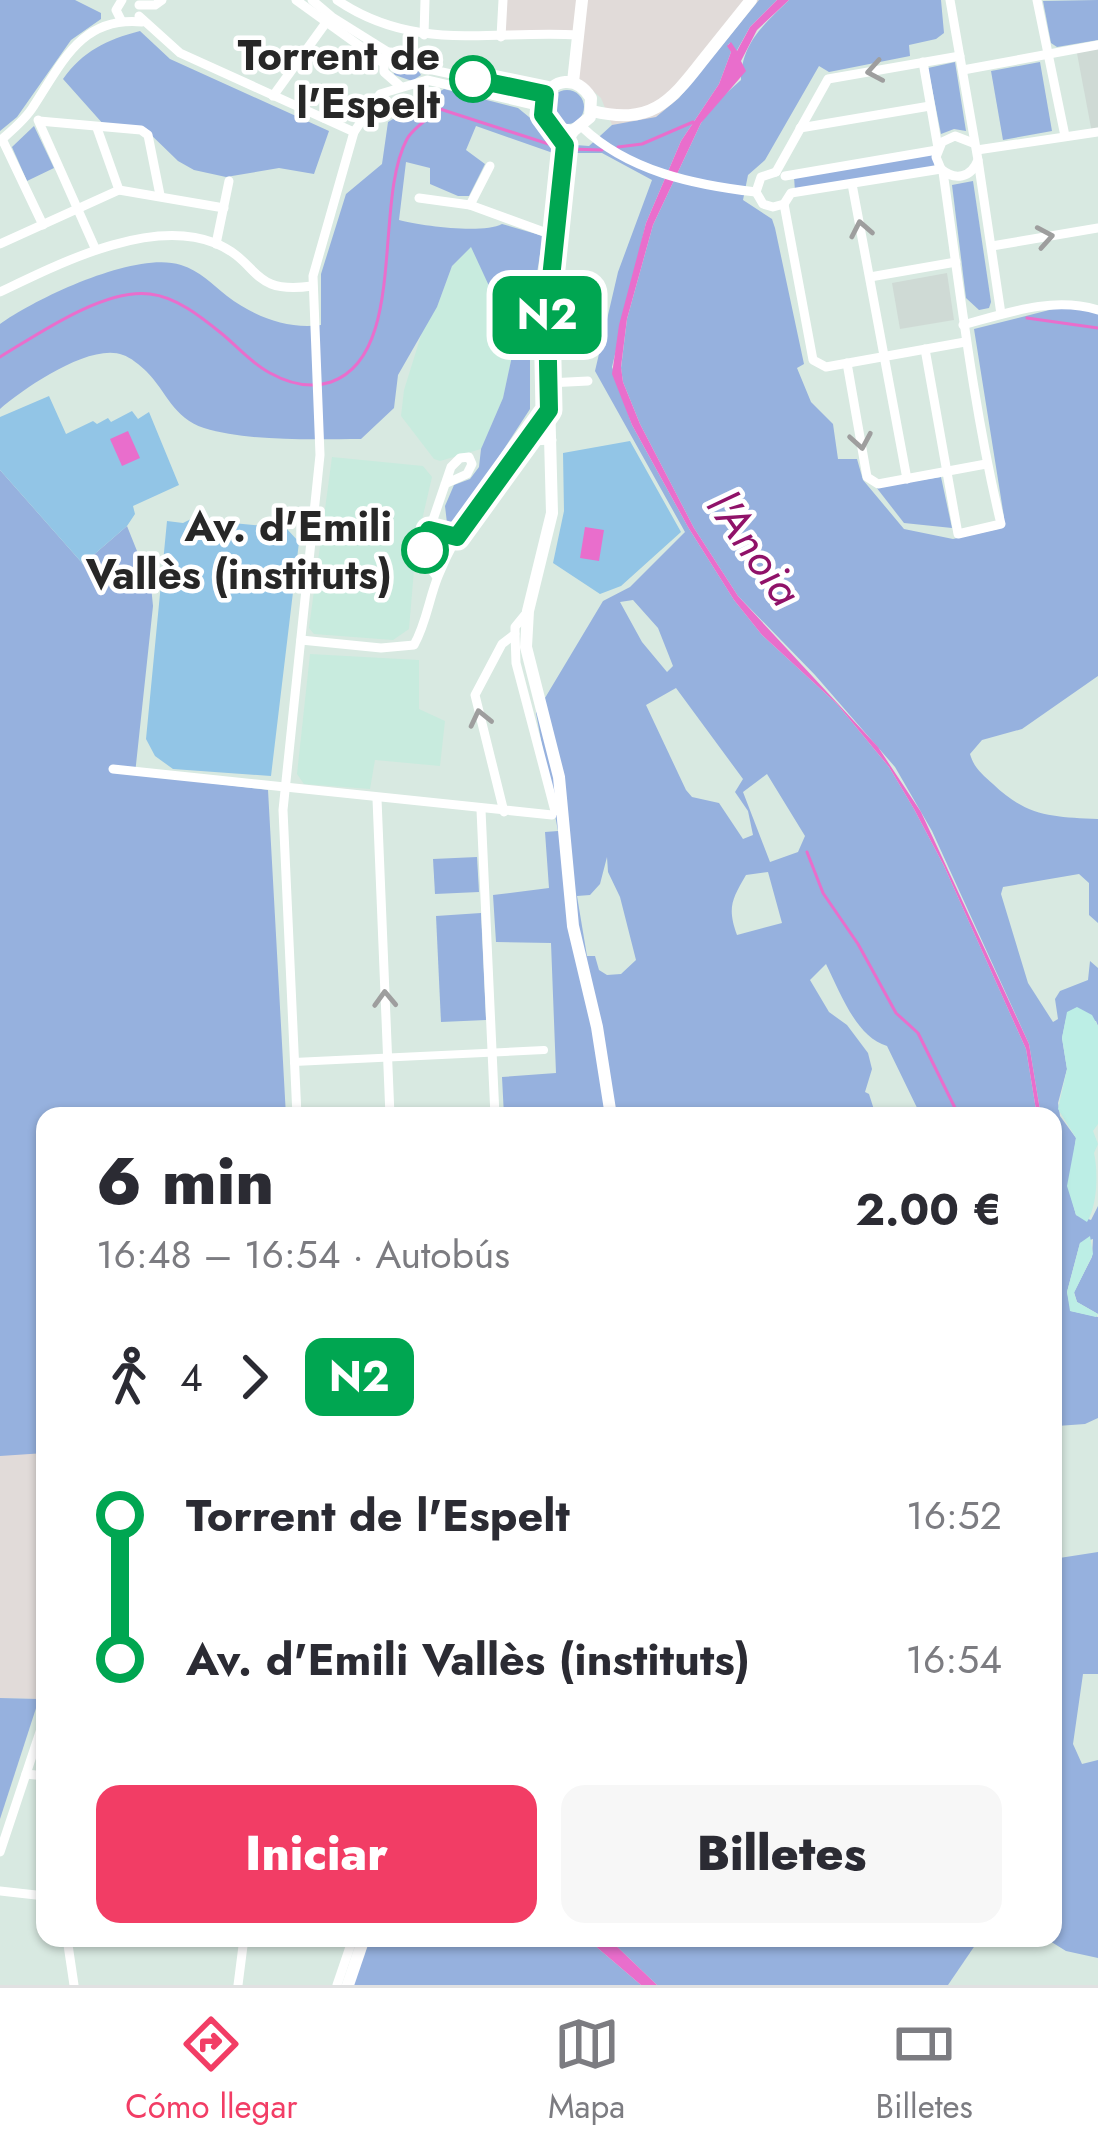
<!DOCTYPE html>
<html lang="es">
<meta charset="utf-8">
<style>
:root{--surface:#fff;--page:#f7f7f7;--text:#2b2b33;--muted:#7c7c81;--line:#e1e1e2;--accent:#f23d65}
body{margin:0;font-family:Jost,sans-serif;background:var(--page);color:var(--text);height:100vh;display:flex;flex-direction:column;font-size:45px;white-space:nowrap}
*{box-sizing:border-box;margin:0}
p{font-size:39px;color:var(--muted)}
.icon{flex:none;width:66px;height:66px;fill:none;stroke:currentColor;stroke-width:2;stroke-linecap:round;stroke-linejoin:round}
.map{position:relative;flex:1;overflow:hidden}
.panel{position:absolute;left:36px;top:1107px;width:1026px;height:840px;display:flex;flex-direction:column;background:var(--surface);border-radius:24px;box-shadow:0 3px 9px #0004}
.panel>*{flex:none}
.badge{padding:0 24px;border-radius:18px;font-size:42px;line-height:78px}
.map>.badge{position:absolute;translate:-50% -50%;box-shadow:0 0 0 6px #fff}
.legs{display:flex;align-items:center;gap:18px;height:132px;padding:0 60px;font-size:39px}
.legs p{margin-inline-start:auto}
.headline{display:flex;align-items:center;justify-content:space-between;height:204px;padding:0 60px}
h1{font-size:66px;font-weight:800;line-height:90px}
.action{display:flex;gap:24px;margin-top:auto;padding:24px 60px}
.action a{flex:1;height:138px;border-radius:24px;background:var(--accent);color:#fff;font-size:48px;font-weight:800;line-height:138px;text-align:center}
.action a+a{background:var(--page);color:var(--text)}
ul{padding:0 60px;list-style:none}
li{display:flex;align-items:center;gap:42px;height:144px;font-size:45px}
li i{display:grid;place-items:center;width:18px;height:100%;margin:0 15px;background:currentColor}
li i::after{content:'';width:30px;height:30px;margin:-15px;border:9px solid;border-radius:50%;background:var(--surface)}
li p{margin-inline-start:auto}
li:first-child i{background:linear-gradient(#0000 50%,currentColor 0)}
li:last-child i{background:linear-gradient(currentColor 50%,#0000 0)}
.dock{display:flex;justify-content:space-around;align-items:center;height:168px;border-top:3px solid var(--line);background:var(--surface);font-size:33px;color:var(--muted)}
.dock a{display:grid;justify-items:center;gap:6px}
.dock .current{color:var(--accent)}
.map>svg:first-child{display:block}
.industrial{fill:#e1dbd9}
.education{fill:#c8ebde}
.green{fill:#96b1de;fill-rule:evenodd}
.sand{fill:#bceee5}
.pitch{fill:#92c5e6}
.plaza{fill:#cfdad5}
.water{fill:#e96ecc}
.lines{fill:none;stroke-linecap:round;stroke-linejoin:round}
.stream{stroke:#e96ecc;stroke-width:3}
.pedestrian{stroke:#fff;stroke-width:8}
.minor{stroke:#fff;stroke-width:9}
.tertiary{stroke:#fff;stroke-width:12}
.oneway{stroke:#9e9e9e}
.line-1-casing{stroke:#fff;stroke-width:27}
.line-1{stroke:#00a651;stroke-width:18}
.stop-1-dot{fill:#fff;stroke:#00a651;stroke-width:6}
.labels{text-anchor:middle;stroke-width:9;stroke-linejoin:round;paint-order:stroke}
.stop-label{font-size:42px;font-weight:bold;fill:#272727;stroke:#fff;text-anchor:end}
.water-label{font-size:45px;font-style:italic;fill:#901269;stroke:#fff}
</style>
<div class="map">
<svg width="1098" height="1985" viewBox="0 0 1098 1985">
<rect width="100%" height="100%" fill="#d8e9e1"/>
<!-- industrial -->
<g class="industrial">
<path d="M505,0h254l-80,98 -23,20 -44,7 -11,-27 -28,-25 5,-38 -75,1z"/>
<path d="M12,1453h33v234l-6,12 -39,-1v-242z"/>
</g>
<!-- education -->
<g class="education">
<path d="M471,246l44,96 -12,56 -22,51 -41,12 -6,-2 -33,-43 3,-26 19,-61 14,-22 15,-41z"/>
<path d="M332,457l91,9 9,11 -16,69 -7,83 -16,11 -79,-6 -5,-6z"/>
<path d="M310,654l109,6v49l26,12 -5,45 -65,-6 -5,29 -66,-5 -7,-10z"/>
</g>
<!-- green -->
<g class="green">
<path d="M0,0h75l26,13v6l-30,21 -54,77 -17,14z"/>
<path d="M759,0h18l-27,27 -14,25 -6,-9 -2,2 3,7 -12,32 -38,57 -35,82 -34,144 20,58 56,102 46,73 28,35 75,69 52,63 25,42 30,57 82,183 11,67h-116l-34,-70c-31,-9 -47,-54 -61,-82l-16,16 19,32 18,13 21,28 4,16 -7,23 4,2 7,22h-372l-2,-39 54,-4 -5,-130 -55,-1 -3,-47 56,-7 -4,-56 13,-1 -22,-118 67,-112 27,-14 55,-55 -90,-161 23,-99 34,-92 -50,-27h-49l-77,-27 -10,24 19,14 -16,32h-11l-28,-12v-16l-24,-6 -7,58c22,6 84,14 103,4l41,12 -13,80v93l-75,115 -8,-1 -2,-17 9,-21 16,-6 9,-12 2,-18 22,-51 12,-56 -44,-95 -19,19 -15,41 -39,68 -4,33 -33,31c-46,0 -112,3 -157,-11 -31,-10 -37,-36 -58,-57 -5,-5 -16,-14 -23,-16 -32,-13 -99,33 -123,54v-85c36,-26 137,-74 181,-59 19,6 31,19 46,31 26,20 61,34 94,29v-51l25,-80 36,-30 6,-42 56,-33 74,19 44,36 27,2 23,-21 44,-8 23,-19zM633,600l25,28 15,38 -6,6 -25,-30 -22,-40zM676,688l67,91 -8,13 13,19 5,24 -10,4 -24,-36 -27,-6 -6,-7 -40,-85zM767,774l38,62 -7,16 -28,10 -27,-70zM607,857l1,15 12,25 16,63 -15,14 -14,1 -8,-5 -4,-14h-8l-10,-60 13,-1 10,-11zM768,872l14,51 -45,12c-10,-27 -5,-36 9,-60z"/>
<path d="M789,0h152l3,33 -8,6 -27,6 1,11 -81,16 -10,-6 -54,94 -17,15 -5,25 29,19 3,9 29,136 -7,4 14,34 22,22 5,35h19l6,21 41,49 49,10 45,-10 6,-12 -30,-188 91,-23 33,7v363l-76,53 -40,11 -12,14c4,14 12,20 23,30 34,33 60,33 105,35v104l-9,-8v-32l-10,-9 -76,13 -2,7 27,89 25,39 5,-3 -3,-20 5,-8 28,-11 2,-19 8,7v58l-2,-5 -30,-2 -4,19 5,31 -9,34 2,13 16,22 -7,50 7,27 15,5 7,-14v108l-21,-12 -3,-10 18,-35 1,-18 -13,4 -13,49 4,19 27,6v101l-13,6 -28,2 -4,9v-319h-12l-12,-72 -97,-213 -37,-64 -80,-92 -77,-79 -44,-68 -54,-104 -17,-42 -2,-14 6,-49 26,-94 48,-102 11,-17 29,-26c0,-36 23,-56 48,-80z"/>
<path d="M1098,0v40l-41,7 -6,-4 -8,-42z"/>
<path d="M140,31l30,28 159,72 -15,43 -35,-6 -53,9 -32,-7 -16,-9 -34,-33 -40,-3 -41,-46c20,-28 43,-39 77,-48z"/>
<path d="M394,58l19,4 8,13 -9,6 -17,-6 -6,-9z"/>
<path d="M955,62l11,69 -12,-2 -13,5 -13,-66z"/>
<path d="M1040,62l12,69 -49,9 -12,-69z"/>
<circle cx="567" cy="107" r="17"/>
<path d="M34,126l20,42 -27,13 -15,-34z"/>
<path d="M933,154l2,14 -140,23 -1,-14z"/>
<path d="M973,181l18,121 -2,6 -10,2 -13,-12 -14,-113z"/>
<path d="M0,470l83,94 44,-38 24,60 2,20 -18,168 133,16 18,326h-241v337l-45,3z"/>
<path d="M941,477l11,51 -48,-5 -28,-36z"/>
<path d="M477,857l2,35 -44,2 -2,-35z"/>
<path d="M481,913l5,107 -45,2 -5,-106z"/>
<path d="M1098,1552v122h-15l-10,70 9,20 16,-4v198l-32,-7 -21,-13h8v-379z"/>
<path d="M0,1698l39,1 -39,120z"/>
<path d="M358,1938h228l55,47h-298z"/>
<path d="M608,1938h372l-32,47h-291z"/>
</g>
<!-- sand -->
<g class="sand">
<path d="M1077,1007l15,8 6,11v98l-5,7 5,13 -4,9c4,17 4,51 -7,69l-11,-7 -9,-29 9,-48 -18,-29 9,-40 -5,-31 5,-26z"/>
<path d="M1090,1236l3,18 -19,39 3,9 21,12 -2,3 -26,-6 -3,-19 13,-49z"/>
</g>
<!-- pitch -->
<g class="pitch">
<path d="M49,396l17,38 27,-13 4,3 11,-6 3,4 21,-11 6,8 11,-7 30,73 -46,21 2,8 -8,12 -44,38 -83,-94v-53z"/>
<path d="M630,441l51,91 -60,54 -21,8 -47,-31 11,-52 -1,-58z"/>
<path d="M191,519l95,9 13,14 -28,234 -98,-7 -18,-13 -9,-17 21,-218 16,2z"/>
</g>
<!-- plaza -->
<g class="plaza">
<path d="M1098,45v87l-6,1 -16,-85z"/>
<path d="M947,273l7,47 -54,9 -8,-46z"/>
</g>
<!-- water -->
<g class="water">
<path d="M777,0h12l-32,30 -16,31 5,10 -45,52 -48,102 -26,94 -6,48 2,15 17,42 54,104 44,68 140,151 43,65 108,232 12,72h-4l-11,-67 -82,-183 -30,-57 -25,-42 -52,-63 -75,-69 -28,-35 -46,-73 -56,-102 -20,-51 7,-49 27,-102 35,-82 38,-57 12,-32 -4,-6 4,-4 6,9 13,-24z"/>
<path d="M128,431l12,27 -18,8 -12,-27z"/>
<path d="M585,527l19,3 -5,31 -19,-3z"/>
<path d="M586,1938h22l49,47h-16z"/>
</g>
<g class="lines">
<!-- stream -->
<g class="stream">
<path d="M618,147l24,-3 51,-22"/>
<path d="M570,149l32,1"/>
<path d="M1027,318l71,10"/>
<path d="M0,357c38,-23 104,-69 150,-63 26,3 50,22 71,39 16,13 31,31 49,40 20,11 40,16 61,9 77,-27 42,-180 76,-243 6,-11 23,-22 33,-30l121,39"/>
<path d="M807,852l16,41 35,51 38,69 22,20 41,83"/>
</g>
<!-- pedestrian -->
<path class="pedestrian" d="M294,1062l250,-12"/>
<!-- minor -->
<g class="minor">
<path d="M296,0l86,62"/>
<path d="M312,0l20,17 56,35"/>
<path d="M337,0c78,53 154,30 241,35"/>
<path d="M1037,0l28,136"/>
<path d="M139,5h16l7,-5"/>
<path d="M139,16l41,37 174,79"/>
<path d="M121,20l-5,-10 6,-10"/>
<path d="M424,35l1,-35"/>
<path d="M501,37l2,-37"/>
<path d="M388,52l24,1 16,16"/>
<path d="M384,57v15l16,14"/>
<path d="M923,62l15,86"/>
<path d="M428,69l117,25"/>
<path d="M963,70l135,-25"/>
<path d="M273,96l52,-72"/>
<path d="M38,120l57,128"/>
<path d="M39,121l102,9 7,5 12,60"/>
<path d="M582,127c46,44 112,58 174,65"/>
<path d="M97,128l22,62"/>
<path d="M800,128l130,-22"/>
<path d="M2,139l41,86"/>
<path d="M0,141c11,-10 25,-21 33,-34 29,-44 48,-91 109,-85"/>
<path d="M977,150l121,-18"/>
<path d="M978,160l23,154"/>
<path d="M941,169c14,12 30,9 37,-9l-28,-160"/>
<path d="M941,169l-5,-12 6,-15 13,-6 18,7"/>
<path d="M776,172l52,-93 132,-23"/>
<path d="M785,176l152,-26"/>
<path d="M852,184l55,295"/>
<path d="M756,192l7,12 10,3 11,-3 7,-11 150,-24"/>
<path d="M756,192l5,-15 15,-5"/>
<path d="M419,198l51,7 85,31"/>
<path d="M784,204l29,156 13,7 139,-25"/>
<path d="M470,205l20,-39"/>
<path d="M0,244l119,-54 105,18"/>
<path d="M216,244l13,-63"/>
<path d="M992,246l106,-18"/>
<path d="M870,277l86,-15"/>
<path d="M0,292c59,-28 149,-75 215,-49 46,19 34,52 97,43"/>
<path d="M963,325c44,-12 90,-29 135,-15"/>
<path d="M925,349l33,185 43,-10c-28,-116 -41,-234 -58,-352"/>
<path d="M847,363l20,114 11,7 108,-20"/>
<path d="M548,383l40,-2"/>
<path d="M522,445l27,-34"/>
<path d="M437,577l-12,-15v-19l26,-76 9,-9 9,-1 3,7 -5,10 -22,10"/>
<path d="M515,634l1,29 39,148"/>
<path d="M301,640l80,8 33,-3c13,-23 15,-48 25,-71 20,-49 55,-97 92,-133l21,-1"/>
<path d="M113,769l439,46"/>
<path d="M377,799l13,317"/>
<path d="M481,810l14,306"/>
<path d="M504,812l-29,-117 27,-51 13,-10v-7l13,-16"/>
<path d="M297,1116l-14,-306 37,-355 -7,-179 41,-144 26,-38 47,-14 115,27"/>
<path d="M26,1774l19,2"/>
<path d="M0,1852l45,-135"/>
<path d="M0,1891l45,5"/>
<path d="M67,1938l7,47"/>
<path d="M238,1985l6,-47"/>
<path d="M337,1985l16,-47"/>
</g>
<!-- tertiary -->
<g class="tertiary">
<path d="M573,82l9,-82"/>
<path d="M592,111c58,14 77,-7 111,-51 16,-20 32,-40 48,-60"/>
<path d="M554,128l19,3 17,-14 1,-19c-14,-23 -39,-21 -49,4l1,13 22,30"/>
<path d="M573,131l-8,14 -18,178 5,190 -24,98 -2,36 33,130 14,149 24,101 14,89"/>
<path d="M348,1985l16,-47"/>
</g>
</g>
<!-- one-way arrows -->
<defs><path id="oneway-chevron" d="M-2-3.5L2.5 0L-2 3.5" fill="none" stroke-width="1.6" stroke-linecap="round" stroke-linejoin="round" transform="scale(3)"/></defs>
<g class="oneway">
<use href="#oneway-chevron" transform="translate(875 71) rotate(170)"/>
<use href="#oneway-chevron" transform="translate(861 229) rotate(-101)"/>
<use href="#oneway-chevron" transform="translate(1045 237) rotate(-10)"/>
<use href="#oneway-chevron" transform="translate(861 441) rotate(80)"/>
<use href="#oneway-chevron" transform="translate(480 718) rotate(-103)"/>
<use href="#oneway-chevron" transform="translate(385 999) rotate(-92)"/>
</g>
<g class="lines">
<defs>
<path id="line-1" d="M425,550l4,-20 28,7 92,-127 -2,-94 18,-171 -22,-30 2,-21 -72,-15"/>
</defs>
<!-- line-1 casing -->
<use href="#line-1" class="line-1-casing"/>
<!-- line-1 -->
<use href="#line-1" class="line-1"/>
</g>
<!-- markers -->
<g class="stop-1-dot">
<circle cx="473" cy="79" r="21"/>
<circle cx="425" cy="550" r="21"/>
</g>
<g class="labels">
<!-- stop labels -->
<g class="stop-label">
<text x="440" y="70">Torrent de<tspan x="440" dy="48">l'Espelt</tspan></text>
<text x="392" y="541">Av. d'Emili<tspan x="392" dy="48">Vallès (instituts)</tspan></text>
</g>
<!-- water labels -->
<g class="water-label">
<text transform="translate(755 548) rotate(55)" y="16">l'Anoia</text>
</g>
</g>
</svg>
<b class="badge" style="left:547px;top:315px;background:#00a651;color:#fff">N2</b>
<section class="panel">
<div class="headline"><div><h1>6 min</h1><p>16:48 – 16:54 · Autobús</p></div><b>2.00 €</b></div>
<div class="legs"><svg class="icon" aria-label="walk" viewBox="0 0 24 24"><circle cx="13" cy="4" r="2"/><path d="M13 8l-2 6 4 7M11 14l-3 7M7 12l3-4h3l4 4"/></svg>4<svg class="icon" aria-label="forward" viewBox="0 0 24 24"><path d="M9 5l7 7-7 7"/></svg><b class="badge" style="background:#00a651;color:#fff">N2</b></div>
<ul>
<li><i style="color:#00a651"></i><b>Torrent de l'Espelt</b><p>16:52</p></li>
<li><i style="color:#00a651"></i><b>Av. d'Emili Vallès (instituts)</b><p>16:54</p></li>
</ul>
<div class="action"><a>Iniciar</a><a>Billetes</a></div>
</section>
</div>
<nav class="dock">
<a class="current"><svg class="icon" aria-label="directions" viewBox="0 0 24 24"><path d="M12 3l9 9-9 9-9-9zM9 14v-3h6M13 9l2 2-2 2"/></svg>Cómo llegar</a>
<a><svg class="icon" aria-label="map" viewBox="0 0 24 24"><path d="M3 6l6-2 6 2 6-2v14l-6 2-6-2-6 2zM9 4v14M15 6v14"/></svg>Mapa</a>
<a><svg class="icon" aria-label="tickets" viewBox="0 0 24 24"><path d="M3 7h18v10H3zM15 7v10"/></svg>Billetes</a>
</nav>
